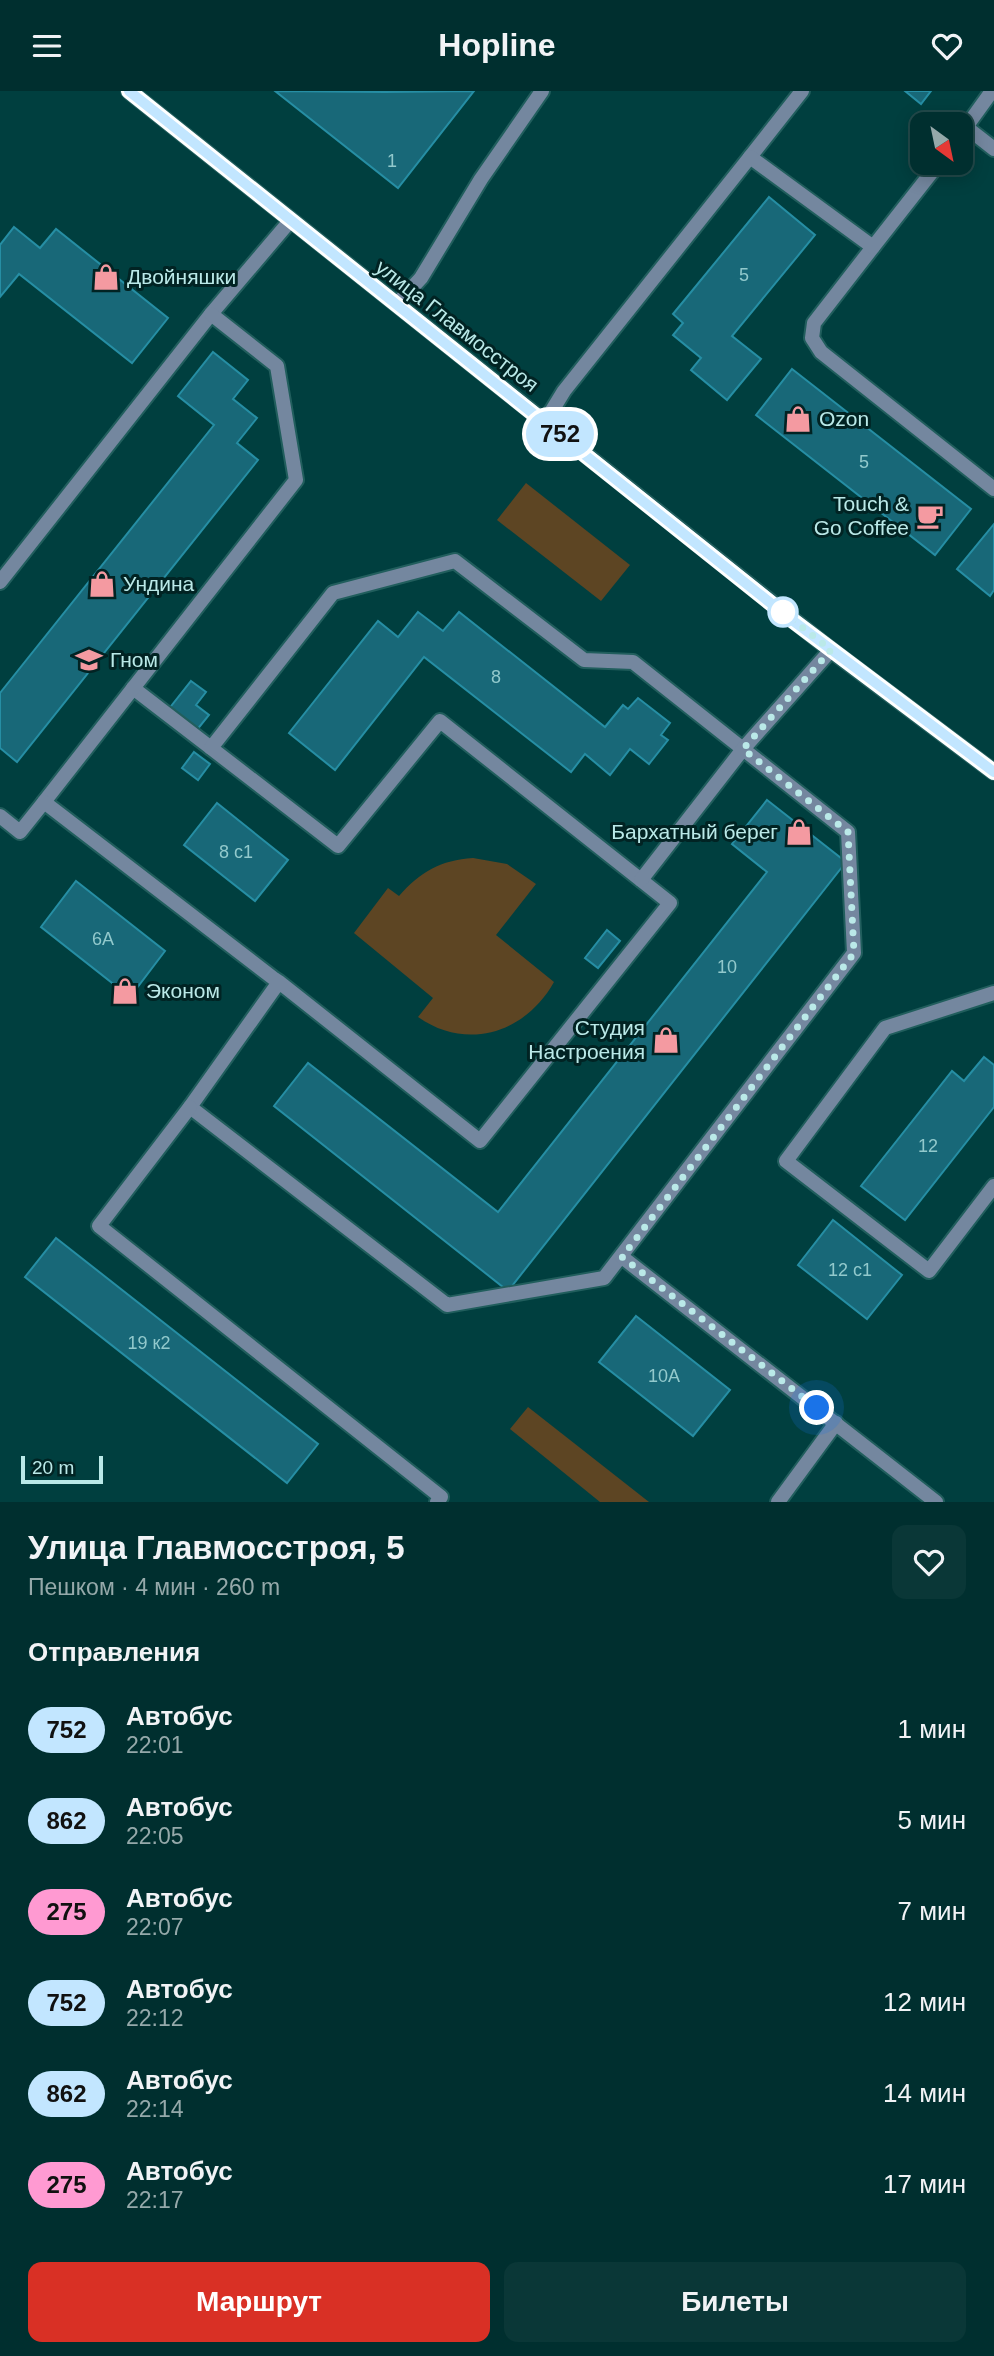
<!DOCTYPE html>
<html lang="ru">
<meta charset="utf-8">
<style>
:root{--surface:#002f2f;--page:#0a3737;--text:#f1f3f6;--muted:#95a9aa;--line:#224a4b;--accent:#d93025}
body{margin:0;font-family:Arial,sans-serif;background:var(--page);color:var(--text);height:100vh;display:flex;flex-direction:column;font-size:26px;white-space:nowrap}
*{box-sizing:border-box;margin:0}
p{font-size:23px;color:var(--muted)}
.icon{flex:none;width:38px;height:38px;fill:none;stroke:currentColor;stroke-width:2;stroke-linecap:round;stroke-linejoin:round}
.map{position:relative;height:1411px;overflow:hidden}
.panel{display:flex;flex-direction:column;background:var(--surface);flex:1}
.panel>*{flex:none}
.badge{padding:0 14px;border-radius:23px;font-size:24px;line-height:46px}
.needle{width:46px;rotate:147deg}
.buttons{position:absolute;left:910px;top:21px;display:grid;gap:14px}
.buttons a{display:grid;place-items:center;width:63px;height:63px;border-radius:14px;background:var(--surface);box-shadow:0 4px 18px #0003,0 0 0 2px var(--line);font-size:35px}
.scale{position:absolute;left:21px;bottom:18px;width:82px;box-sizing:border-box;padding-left:7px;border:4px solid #bae9e8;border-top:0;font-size:19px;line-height:24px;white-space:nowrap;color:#bae9e8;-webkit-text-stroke:5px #012323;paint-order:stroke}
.you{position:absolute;width:35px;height:35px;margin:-18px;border:5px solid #fff;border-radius:50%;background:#1a73e8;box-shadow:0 0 0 10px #1a73e833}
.map>.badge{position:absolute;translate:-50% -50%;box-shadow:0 0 0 4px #fff}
h2{padding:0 28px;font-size:26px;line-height:63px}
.round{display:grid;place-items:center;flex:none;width:74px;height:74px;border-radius:14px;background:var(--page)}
.summary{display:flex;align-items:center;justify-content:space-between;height:119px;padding:0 28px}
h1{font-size:33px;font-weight:700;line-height:52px}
.cta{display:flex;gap:14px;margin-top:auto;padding:14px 28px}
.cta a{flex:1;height:80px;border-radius:14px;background:var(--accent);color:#fff;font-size:28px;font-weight:700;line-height:80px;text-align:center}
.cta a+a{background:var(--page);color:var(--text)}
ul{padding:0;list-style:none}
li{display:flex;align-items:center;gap:21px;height:91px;padding:0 28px}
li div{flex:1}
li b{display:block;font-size:26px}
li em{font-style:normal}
li .badge{min-width:77px;font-weight:700;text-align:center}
header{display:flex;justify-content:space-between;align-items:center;height:91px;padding:0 28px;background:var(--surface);font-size:32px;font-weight:700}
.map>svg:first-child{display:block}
.green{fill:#5d4523}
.building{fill:#186878;stroke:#268ea4;stroke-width:2}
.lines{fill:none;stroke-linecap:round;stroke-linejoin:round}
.lane-casing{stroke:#215e5d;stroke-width:18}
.secondary-casing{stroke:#215e5d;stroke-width:18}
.lane{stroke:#74879f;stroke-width:14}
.secondary{stroke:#96b4db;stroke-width:14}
.line-casing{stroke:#fff;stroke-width:16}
.line{stroke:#c2e6ff;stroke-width:10}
.walk{stroke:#bae9e8;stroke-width:7;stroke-dasharray:0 12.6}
.stop-dot{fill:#fff;stroke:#c2e6ff;stroke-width:3.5}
.labels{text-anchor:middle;stroke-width:6;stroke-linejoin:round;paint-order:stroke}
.number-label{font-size:18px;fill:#92c9cc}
.poi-label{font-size:21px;fill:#bae9e8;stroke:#012323;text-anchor:start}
.street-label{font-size:21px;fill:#bae9e8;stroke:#012323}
</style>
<header><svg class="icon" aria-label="menu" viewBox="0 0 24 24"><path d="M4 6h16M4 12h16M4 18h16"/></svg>Hopline<svg class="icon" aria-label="heart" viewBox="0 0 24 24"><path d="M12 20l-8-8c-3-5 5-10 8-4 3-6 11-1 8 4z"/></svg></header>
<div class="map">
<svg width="994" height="1411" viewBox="0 0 994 1411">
<rect width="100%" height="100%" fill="#003f3f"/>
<!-- green -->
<g class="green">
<path d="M526,392l104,82 -29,36 -104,-81z"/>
<path d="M473,767l34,6 29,20 -40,51 58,47c-28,50 -86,70 -136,35l15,-19 -79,-65 34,-45 11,8c21,-24 42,-36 74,-38z"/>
<path d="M528,1316l121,95h-49l-90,-73z"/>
</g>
<!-- building -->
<g class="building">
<path d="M275,0l110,1 89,-1 -76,97z"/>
<path d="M905,0h26l-10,13z"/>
<path d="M769,106l46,38 -83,101 29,23 -34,41 -36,-30 10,-12 -28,-23 10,-12 -10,-9z"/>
<path d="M14,136l26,21 16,-19 112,89 -36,45 -113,-89 -19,23v-52z"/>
<path d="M213,261l35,28 -15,19 24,19 -20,25 21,17 -241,302 -17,-14v-55l214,-268 -36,-29z"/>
<path d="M792,278l179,140 -36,46 -179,-140z"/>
<path d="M994,433v66l-4,6 -33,-27z"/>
<path d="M418,521l25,19 16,-19 146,115 18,-22 5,4 10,-11 32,25 -9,12 7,5 -19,24 -19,-15 -20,26 -25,-21 -14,18 -147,-115 -89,113 -46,-37 89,-112 20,16z"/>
<path d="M191,590l15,11 -10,13 13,10 -13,16 -28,-21z"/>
<path d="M194,661l16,12 -12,16 -16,-12z"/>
<path d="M767,709l79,62 -338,429 -234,-185 34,-43 190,149 269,-340 -35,-28z"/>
<path d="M217,712l71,57 -33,41 -71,-56z"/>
<path d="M76,790l89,70 -35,46 -89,-70z"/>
<path d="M607,839l13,11 -22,27 -13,-10z"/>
<path d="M984,966l10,8v42l-89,113 -44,-34 91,-115 12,10z"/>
<path d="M833,1129l69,55 -35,44 -69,-54z"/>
<path d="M56,1147l262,206 -31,39 -262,-206z"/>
<path d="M636,1225l94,74 -37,46 -94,-74z"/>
</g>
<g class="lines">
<defs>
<g id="lane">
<path d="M966,36l28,22"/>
<path d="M961,43l31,-43"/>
<path d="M750,66l52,-66"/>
<path d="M873,156l-59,76 -2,15 9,14 173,137"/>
<path d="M397,213l24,-26 60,-99 61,-88"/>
<path d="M545,331l19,-31 186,-234 123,90 66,-84"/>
<path d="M0,491l211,-268 79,-93"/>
<path d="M133,597l78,60"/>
<path d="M44,711l252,-322 -19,-114 -66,-52"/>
<path d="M0,725l20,16 24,-30 229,176 6,4 201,159 190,-238 -230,-182 -102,125 -127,-98 122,-155 122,-32 129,99 49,2 215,170 6,121 -250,325 -157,27 -257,-198 89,-125"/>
<path d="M641,789l102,-131 88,-99"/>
<path d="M994,902l-109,35 -99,133 143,110 65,-85"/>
<path d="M190,1016l-91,119 342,271 -4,5"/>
<path d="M622,1166l314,245"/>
<path d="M778,1411l58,-79"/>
</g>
<path id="secondary" d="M129,0l702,559 163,122"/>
</defs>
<!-- lane casing -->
<use href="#lane" class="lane-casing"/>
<!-- secondary casing -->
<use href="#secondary" class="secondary-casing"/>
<!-- lane -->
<use href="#lane" class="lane"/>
<!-- secondary -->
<use href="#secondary" class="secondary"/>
</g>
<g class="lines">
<defs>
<path id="line" d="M129,0l659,526 206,155"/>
</defs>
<!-- line casing -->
<use href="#line" class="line-casing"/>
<!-- line -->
<use href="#line" class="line"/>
<!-- walk -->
<path class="walk" d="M783,521l48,38 -88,99 105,83 6,121 -232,304 195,151"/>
</g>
<!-- icons -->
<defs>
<symbol id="shop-bare" viewBox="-9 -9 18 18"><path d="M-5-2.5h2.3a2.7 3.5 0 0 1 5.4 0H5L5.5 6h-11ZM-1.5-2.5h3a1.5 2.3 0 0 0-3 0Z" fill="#f49aa1" stroke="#012323" stroke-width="2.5" paint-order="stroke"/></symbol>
<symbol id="cafe-bare" viewBox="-9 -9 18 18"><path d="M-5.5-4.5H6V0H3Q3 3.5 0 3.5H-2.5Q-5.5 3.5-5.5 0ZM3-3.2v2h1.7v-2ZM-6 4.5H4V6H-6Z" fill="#f49aa1" stroke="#012323" stroke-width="2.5" paint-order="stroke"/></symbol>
<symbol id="school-bare" viewBox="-9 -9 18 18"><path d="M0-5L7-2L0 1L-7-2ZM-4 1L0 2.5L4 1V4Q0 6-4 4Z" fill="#f49aa1" stroke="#012323" stroke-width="2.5" paint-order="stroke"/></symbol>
</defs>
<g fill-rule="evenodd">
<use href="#shop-bare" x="87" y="167" width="38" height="38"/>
<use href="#shop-bare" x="779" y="309" width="38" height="38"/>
<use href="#cafe-bare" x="911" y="406" width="38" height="38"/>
<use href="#shop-bare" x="83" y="474" width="38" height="38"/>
<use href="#school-bare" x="70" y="550" width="38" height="38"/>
<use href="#shop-bare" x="780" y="722" width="38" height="38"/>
<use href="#shop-bare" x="106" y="881" width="38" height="38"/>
<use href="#shop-bare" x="647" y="930" width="38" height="38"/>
</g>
<!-- markers -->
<circle class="stop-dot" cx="783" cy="521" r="14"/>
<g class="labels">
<!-- number labels -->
<g class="number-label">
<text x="392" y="76">1</text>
<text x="744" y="190">5</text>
<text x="864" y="377">5</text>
<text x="496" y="592">8</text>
<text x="236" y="767">8 с1</text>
<text x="103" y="854">6А</text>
<text x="727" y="882">10</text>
<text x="928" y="1061">12</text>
<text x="850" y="1185">12 с1</text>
<text x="149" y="1258">19 к2</text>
<text x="664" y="1291">10А</text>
</g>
<!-- poi labels -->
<g class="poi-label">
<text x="127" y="193">Двойняшки</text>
<text x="819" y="335">Ozon</text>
<text x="909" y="420" text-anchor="end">Touch &amp;<tspan x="909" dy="24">Go Coffee</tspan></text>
<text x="123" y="500">Ундина</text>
<text x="110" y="576">Гном</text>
<text x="778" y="748" text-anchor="end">Бархатный берег</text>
<text x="146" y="907">Эконом</text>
<text x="645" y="944" text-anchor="end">Студия<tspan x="645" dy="24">Настроения</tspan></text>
</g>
<!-- street labels -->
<g class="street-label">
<text transform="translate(457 235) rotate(38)" y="7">улица Главмосстроя</text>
</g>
</g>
</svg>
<div class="buttons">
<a><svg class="needle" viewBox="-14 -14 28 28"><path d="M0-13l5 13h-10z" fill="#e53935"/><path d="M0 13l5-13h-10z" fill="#95a9aa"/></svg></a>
</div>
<div class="scale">20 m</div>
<div class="you" style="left:817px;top:1317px"></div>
<b class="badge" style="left:560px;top:343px;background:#c2e6ff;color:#111">752</b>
</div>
<section class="panel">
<div class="summary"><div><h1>Улица Главмосстроя, 5</h1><p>Пешком · 4 мин · 260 m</p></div><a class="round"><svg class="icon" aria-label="heart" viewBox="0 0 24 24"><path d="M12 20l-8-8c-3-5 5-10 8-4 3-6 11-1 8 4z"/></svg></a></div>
<h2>Отправления</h2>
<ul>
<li><span class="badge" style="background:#c2e6ff;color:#111">752</span><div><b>Автобус</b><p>22:01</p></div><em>1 мин</em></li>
<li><span class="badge" style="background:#c2e6ff;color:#111">862</span><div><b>Автобус</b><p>22:05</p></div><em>5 мин</em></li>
<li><span class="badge" style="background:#ff9ad2;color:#111">275</span><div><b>Автобус</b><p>22:07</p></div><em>7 мин</em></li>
<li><span class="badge" style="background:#c2e6ff;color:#111">752</span><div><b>Автобус</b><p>22:12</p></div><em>12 мин</em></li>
<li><span class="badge" style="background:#c2e6ff;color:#111">862</span><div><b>Автобус</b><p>22:14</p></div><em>14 мин</em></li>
<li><span class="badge" style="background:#ff9ad2;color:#111">275</span><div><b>Автобус</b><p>22:17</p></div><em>17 мин</em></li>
</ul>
<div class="cta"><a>Маршрут</a><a>Билеты</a></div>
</section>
